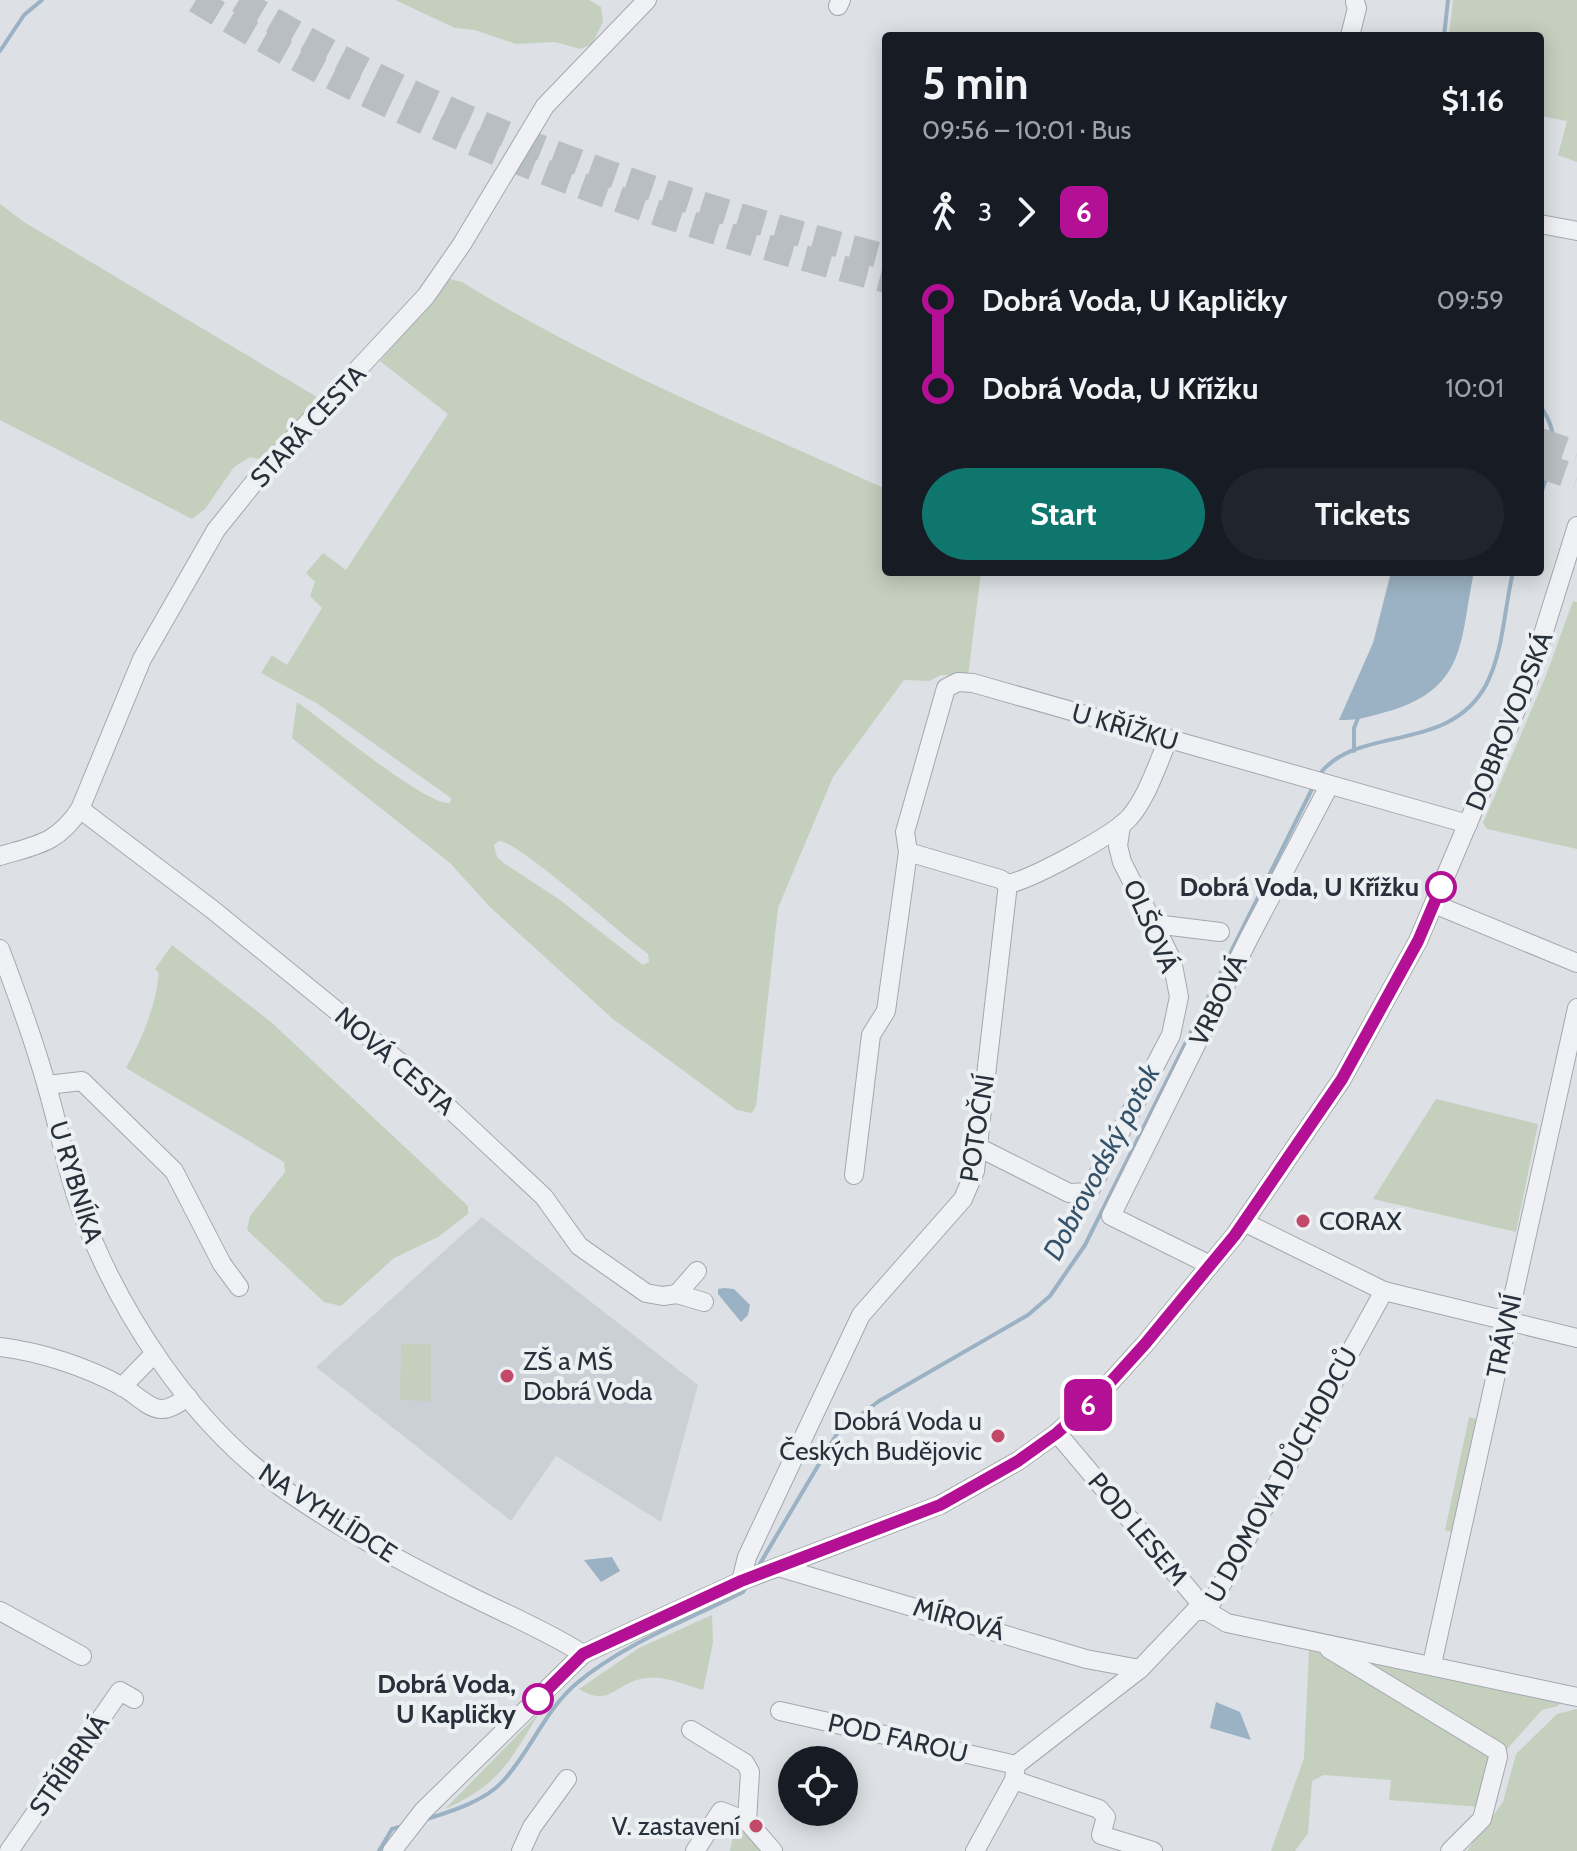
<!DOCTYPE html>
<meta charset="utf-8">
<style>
:root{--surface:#171b24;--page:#20242c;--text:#f1f3f6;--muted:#9ea1a6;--accent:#0f766e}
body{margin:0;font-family:Cabin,sans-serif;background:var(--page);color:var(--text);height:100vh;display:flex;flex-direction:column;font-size:30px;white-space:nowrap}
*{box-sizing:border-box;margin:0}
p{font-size:26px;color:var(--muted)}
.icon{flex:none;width:44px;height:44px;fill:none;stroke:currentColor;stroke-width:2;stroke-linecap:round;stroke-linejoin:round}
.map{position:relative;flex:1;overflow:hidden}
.sheet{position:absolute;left:882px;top:32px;width:662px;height:544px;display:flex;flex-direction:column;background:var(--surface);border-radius:8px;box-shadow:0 4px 20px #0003}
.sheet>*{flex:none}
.badge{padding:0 16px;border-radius:12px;font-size:28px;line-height:52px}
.fabs{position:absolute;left:778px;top:1746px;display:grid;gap:16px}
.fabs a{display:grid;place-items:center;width:80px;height:80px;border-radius:50%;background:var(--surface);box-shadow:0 4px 20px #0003;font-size:40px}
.map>.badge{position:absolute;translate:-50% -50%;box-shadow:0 0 0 4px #fff}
.legs{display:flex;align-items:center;gap:12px;height:88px;padding:0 40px;font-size:26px}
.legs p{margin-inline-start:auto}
.head{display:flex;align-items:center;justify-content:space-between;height:136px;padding:0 40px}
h1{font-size:44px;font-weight:700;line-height:60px}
.primary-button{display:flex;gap:16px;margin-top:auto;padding:16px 40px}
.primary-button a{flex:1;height:92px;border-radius:48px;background:var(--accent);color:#fff;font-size:32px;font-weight:700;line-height:92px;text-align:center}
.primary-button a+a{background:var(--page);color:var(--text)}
ul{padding:0 40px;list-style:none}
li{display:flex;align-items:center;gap:28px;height:88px;font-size:30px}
li i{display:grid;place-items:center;width:12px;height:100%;margin:0 10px;background:currentColor}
li i::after{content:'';width:20px;height:20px;margin:-10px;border:6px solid;border-radius:50%;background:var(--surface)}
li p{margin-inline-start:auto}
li:first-child i{background:linear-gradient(#0000 50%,currentColor 0)}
li:last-child i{background:linear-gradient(currentColor 50%,#0000 0)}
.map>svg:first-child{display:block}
.built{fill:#cbd0d7}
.green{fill:#c4cfbe;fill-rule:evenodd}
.water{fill:#9ab2c3}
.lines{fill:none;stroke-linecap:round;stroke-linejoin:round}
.stream{stroke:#9ab2c3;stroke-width:4}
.highway-tunnel{stroke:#b9bec3;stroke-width:26;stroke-dasharray:26 13;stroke-linecap:butt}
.minor-casing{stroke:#a3a8af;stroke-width:20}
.minor{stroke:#eff1f4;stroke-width:18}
.line-1-casing{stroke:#fff;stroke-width:18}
.line-1{stroke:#b41095;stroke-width:12}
.stop-1-dot{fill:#fff;stroke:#b41095;stroke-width:4}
.poi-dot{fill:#c24a68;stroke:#ecf0f3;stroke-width:3}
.labels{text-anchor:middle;stroke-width:8;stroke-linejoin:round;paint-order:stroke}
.street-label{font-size:26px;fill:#28303b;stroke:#ecf0f3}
.stop-label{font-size:26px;font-weight:bold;fill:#28303b;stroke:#ecf0f3;text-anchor:end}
.poi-label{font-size:26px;fill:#28303b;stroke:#ecf0f3;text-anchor:start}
.water-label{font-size:28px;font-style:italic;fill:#35536b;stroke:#ecf0f3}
</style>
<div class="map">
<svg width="1577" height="1851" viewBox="0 0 1577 1851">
<rect width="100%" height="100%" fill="#dde1e5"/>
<!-- built -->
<path class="built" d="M482,1217l216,168 -37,137 -105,-66 -45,65 -195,-154z"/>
<!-- green -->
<g class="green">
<path d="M395,0h194l12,7 2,15 -11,22 -12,5 -25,-7 -39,2 -41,-14 -20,-2z"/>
<path d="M1453,0h124v162l-19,-7 9,-34 -27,-5v-80h-91z"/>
<path d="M0,204l24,18 298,178 -56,61 -16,-4 -16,10 -29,42 -13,10 -192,-99z"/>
<path d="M450,279l12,3c135,83 280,142 424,207v83h95l-13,104 -27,-1 -12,6 -25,-1 -71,97 -55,131 -22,198 -4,7 -15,-3 -124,-91 -123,-112 -40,-44 -158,-125 5,-36c26,18 129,104 153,101l1,-5 -133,-94 -57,-31 11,-18 15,10 35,-57 -12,-12 5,-14 -9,-9 17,-20 23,17 102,-156 -68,-53zM499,841c21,1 122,94 149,113l1,8 -6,3 -83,-65 -56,-37 -7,-6 -3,-12z"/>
<path d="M1573,601l4,1v247l-90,-20 -4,-6 62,-145z"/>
<path d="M172,945l99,77 197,184v8l-30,23 -44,21 -53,48 -17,-4 -77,-72 3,-14 35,-44 -1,-10 -158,-94c17,-31 29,-60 33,-95l-4,-4z"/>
<path d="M1436,1099l102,25 -22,108 -143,-33z"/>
<path d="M401,1344h30v57l-31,-1z"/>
<path d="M1469,1417l7,2 -24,113 -7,-2z"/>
<path d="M712,1615l1,28 -10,47c-17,-5 -37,-14 -56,-12 -32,3 -36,31 -68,11l60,-41z"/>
<path d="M1309,1650l16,4 156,92 13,22 -13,39 -92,-7 2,-20 -67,-5 -12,6 -4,52 -13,18h-24l33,-93z"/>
<path d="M1358,1660l202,42 -2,4 -16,4 -35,39z"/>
<path d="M1577,1709v142h-110l36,-49 13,-48 41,-40z"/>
<path d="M540,1712c-31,50 -40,72 -95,97z"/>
<path d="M736,1822l30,29h-36z"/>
</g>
<!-- water -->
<g class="water">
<path d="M1391,572h83c-14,65 -6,114 -81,138 -19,5 -34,11 -54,10l34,-77z"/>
<path d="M724,1288l10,1 16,16 -2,10 -7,7 -23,-28v-5z"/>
<path d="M612,1557l8,14 -19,11 -17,-22z"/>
<path d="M1216,1702l24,10 11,28 -41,-12z"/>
</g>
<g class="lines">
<!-- stream -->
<g class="stream">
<path d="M1444,36l4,-36"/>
<path d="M0,51l24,-36 18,-15"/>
<path d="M1540,406c23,30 12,57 0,90"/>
<path d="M1354,751v-23l4,-10"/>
<path d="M1319,775c37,-51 129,-20 167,-90 18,-35 18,-76 27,-113"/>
<path d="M758,1567l80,-135 41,-31 149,-86 22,-19 35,-51 228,-458"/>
<path d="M427,1819c25,-8 58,-18 76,-38 28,-30 41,-70 74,-98 48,-40 111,-63 166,-91l4,-7"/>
<path d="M379,1851l13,-22 11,-3"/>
</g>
<!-- highway-tunnel -->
<g class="highway-tunnel">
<path d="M196,0c213,132 448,218 690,280"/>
<path d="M239,0c198,122 423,199 647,257"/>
<path d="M1540,441l37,13"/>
<path d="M1540,465l37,13"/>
</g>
<defs>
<g id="minor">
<path d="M838,6l3,-6"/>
<path d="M1350,36l7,-28 -2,-6"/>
<path d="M1540,224l37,7"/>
<path d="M80,809l133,101 189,154 142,133 35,49 67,47 17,3 14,-2 27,8"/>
<path d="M908,852l92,27 8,5"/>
<path d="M0,856c37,-11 58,-13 80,-47l62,-150 74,-129 48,-60 162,-174 36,-52 83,-138 102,-106"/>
<path d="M1008,884c24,-5 104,-48 121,-66 18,-20 28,-53 39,-78"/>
<path d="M1434,904l143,59"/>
<path d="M1155,924l65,8"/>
<path d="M0,949c17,45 34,91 47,138 12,40 19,83 34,123 37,101 110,213 200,277 59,42 124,77 189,109 38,19 77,35 113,58"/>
<path d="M47,1085l35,-4 92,90 48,93 17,23"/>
<path d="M978,1147l91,46 20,-1 82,-157 8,-38 -7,-37 -50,-98 -4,-16 3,-21"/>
<path d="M854,1175l17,-140 15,-24 22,-159 -3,-20 41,-144 12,-6 15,1 495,141"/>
<path d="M1244,1222l140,69 193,47"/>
<path d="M1210,1265l-99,-49 138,-278 80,-152"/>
<path d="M677,1294l20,-23"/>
<path d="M0,1347c41,5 87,20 123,40 11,6 25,21 37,22 10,1 20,-7 28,-12"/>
<path d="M122,1387l32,-33"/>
<path d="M1057,1433l150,178 20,12 350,74"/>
<path d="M778,1567l308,92 54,10"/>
<path d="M741,1581l6,-24 114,-242 102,-116 12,-28 33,-287"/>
<path d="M0,1611l82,45"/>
<path d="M1207,1611l177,-320"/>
<path d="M1329,1649l168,102 1,6 -16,62 -32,32"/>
<path d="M1432,1664l145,-656"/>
<path d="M780,1711l236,54"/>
<path d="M691,1730l54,33 5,9 -3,49"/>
<path d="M1014,1780l85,29 7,8 -5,18 52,16"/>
<path d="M9,1851l111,-160 14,8"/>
<path d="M392,1851l31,-40 160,-157 158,-73 199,-76 78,-44 39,-28 39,-35 49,-54 90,-109 107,-156 76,-138 111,-262 48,-153"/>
<path d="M521,1851l11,-24 35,-48"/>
<path d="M695,1851l26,-40 26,10 26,30"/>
<path d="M975,1851l39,-71 2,-15 124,-96 55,-58h12"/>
</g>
</defs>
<!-- minor casing -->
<use href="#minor" class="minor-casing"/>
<!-- minor -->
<use href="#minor" class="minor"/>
</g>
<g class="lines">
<defs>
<path id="line-1" d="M538,1699l45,-45 158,-73 199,-76 78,-44 39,-28 39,-35 49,-54 90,-109 107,-156 76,-138 23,-54"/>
</defs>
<!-- line-1 casing -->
<use href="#line-1" class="line-1-casing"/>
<!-- line-1 -->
<use href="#line-1" class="line-1"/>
</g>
<!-- markers -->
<g class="stop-1-dot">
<circle cx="1441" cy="887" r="14"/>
<circle cx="538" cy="1699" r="14"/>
</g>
<g class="poi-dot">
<circle cx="1303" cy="1221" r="8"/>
<circle cx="507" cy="1376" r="8"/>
<circle cx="998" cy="1436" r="8"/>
<circle cx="756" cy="1826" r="8"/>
</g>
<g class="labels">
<!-- street labels -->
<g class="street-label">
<text transform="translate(308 426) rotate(-47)" y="9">STARÁ CESTA</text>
<text transform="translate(1509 721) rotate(-68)" y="9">DOBROVODSKÁ</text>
<text transform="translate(1125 727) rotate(16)" y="9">U KŘÍŽKU</text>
<text transform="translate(1151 926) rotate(66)" y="9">OLŠOVÁ</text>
<text transform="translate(1218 1000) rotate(-64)" y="9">VRBOVÁ</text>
<text transform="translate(395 1061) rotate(41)" y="9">NOVÁ CESTA</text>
<text transform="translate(977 1128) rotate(-81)" y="9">POTOČNÍ</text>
<text transform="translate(76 1182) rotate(73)" y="9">U RYBNÍKA</text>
<text transform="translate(1504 1336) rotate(-78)" y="9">TRÁVNÍ</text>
<text transform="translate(1281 1475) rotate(-61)" y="9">U DOMOVA DŮCHODCŮ</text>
<text transform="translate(328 1513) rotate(33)" y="9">NA VYHLÍDCE</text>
<text transform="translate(1138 1529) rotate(50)" y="9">POD LESEM</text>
<text transform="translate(959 1619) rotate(16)" y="9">MÍROVÁ</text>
<text transform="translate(898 1738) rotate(13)" y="9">POD FAROU</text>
<text transform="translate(69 1765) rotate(-55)" y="9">STŘÍBRNÁ</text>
</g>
<!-- stop labels -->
<g class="stop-label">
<text x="1419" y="896">Dobrá Voda, U Křížku</text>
<text x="516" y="1693">Dobrá Voda,<tspan x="516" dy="30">U Kapličky</tspan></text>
</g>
<!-- poi labels -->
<g class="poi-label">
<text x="1319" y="1230">CORAX</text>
<text x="523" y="1370">ZŠ a MŠ<tspan x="523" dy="30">Dobrá Voda</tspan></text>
<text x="982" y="1430" text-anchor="end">Dobrá Voda u<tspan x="982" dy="30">Českých Budějovic</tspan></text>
<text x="740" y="1835" text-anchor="end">V. zastavení</text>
</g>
<!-- water labels -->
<g class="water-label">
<text transform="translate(1101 1162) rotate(-62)" y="10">Dobrovodský potok</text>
</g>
</g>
</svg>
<div class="fabs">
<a><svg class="icon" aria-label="locate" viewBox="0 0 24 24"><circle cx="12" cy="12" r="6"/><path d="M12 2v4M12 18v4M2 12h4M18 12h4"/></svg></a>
</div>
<b class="badge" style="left:1088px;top:1405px;background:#b41095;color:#fff">6</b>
<section class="sheet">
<div class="head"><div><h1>5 min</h1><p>09:56 – 10:01 · Bus</p></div><b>$1.16</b></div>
<div class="legs"><svg class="icon" aria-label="walk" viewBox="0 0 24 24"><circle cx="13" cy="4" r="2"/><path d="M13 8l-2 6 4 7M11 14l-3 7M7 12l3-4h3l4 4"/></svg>3<svg class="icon" aria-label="forward" viewBox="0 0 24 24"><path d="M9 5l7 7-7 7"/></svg><b class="badge" style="background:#b41095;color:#fff">6</b></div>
<ul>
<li><i style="color:#b41095"></i><b>Dobrá Voda, U Kapličky</b><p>09:59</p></li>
<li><i style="color:#b41095"></i><b>Dobrá Voda, U Křížku</b><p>10:01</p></li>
</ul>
<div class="primary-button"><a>Start</a><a>Tickets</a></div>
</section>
</div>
